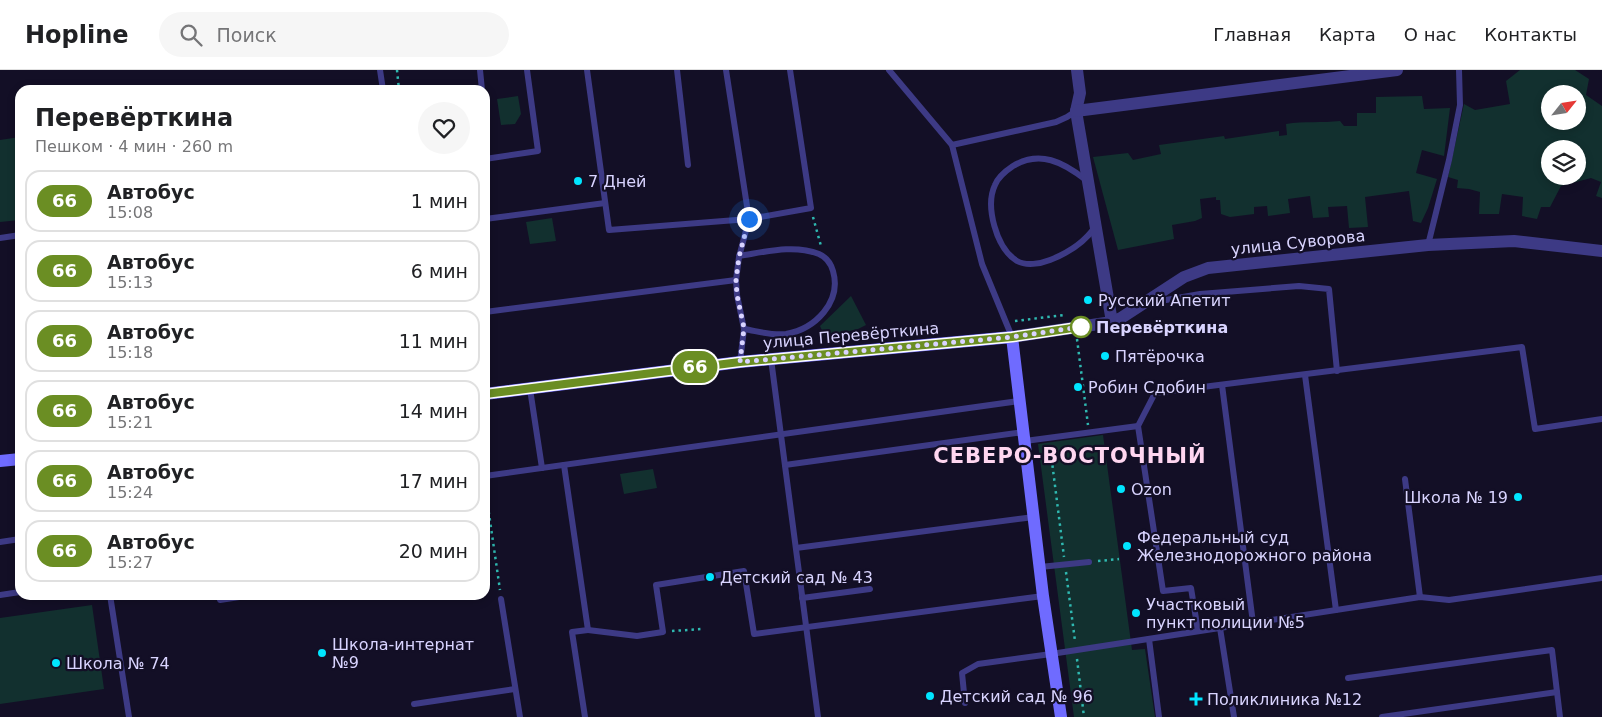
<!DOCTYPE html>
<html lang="ru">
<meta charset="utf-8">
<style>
:root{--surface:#fff;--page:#f6f6f6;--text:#202124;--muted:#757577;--line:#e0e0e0}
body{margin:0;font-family:"DejaVu Sans",sans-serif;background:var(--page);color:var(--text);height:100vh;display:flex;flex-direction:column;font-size:19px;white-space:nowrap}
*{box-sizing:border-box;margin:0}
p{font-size:16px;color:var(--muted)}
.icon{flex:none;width:28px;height:28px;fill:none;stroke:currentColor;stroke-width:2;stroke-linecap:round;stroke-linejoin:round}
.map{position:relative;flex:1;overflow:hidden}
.panel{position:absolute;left:15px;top:15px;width:475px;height:515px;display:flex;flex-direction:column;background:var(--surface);border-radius:15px;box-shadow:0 2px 8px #0003}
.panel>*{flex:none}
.badge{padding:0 10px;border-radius:16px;font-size:18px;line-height:32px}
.needle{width:32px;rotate:60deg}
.tools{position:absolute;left:1541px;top:15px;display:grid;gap:10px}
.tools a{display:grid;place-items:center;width:45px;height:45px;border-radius:50%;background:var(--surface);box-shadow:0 2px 8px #0003;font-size:25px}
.you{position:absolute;width:25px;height:25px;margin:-12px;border:4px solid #fff;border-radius:50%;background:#1a73e8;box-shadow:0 0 0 8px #1a73e833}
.map>.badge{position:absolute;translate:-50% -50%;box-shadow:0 0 0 2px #fff}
.round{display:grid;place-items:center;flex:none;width:52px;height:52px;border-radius:26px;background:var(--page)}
.overview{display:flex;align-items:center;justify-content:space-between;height:85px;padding:0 20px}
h1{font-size:24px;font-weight:700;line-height:38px}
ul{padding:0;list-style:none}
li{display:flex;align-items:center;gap:15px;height:62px;margin:0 10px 8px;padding:0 10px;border:2px solid var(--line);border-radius:15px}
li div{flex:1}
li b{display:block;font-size:19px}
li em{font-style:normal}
li .badge{min-width:55px;font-weight:700;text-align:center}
header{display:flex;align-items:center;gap:30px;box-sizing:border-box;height:70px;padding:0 25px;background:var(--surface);border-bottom:1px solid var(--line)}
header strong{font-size:24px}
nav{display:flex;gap:28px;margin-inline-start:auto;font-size:18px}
.search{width:350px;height:45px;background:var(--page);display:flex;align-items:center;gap:12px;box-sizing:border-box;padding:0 18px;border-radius:28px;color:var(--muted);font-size:19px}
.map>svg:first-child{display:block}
.green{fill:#12302f;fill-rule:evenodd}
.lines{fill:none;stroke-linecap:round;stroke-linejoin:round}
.path{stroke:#2fb8b0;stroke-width:2.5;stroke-dasharray:2.5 4;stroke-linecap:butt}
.lane{stroke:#3d3a85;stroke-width:6}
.street{stroke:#3d3a85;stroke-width:12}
.secondary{stroke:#6f6bff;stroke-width:12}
.line-casing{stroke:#fff;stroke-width:11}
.line{stroke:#6b8e23;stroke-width:8}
.walk{stroke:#d9d4ff;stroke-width:5;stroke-dasharray:0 9}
.poi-dot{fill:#00e5ff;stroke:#130f26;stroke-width:2}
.stop-dot{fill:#fff;stroke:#6b8e23;stroke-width:2.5}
.labels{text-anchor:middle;stroke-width:4.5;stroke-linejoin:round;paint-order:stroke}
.poi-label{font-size:16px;fill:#d9d4ff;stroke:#130f26;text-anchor:start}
.street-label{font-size:16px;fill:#d9d4ff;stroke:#130f26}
.stop-label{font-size:16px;font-weight:bold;fill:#d9d4ff;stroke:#130f26;text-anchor:start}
.district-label{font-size:21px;font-weight:bold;letter-spacing:1px;fill:#ffd6f0;stroke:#130f26}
</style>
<header>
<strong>Hopline</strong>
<div class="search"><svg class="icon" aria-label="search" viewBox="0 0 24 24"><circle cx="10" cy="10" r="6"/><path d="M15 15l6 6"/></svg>Поиск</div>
<nav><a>Главная</a><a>Карта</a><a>О нас</a><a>Контакты</a></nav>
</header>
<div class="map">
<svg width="1602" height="647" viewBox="0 0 1602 647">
<rect width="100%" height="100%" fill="#130f26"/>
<!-- green -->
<g class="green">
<path d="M1520,0h55l14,9 -3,16 16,11v92l-6,-2 5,-14 -10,-4 -30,8 -11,21h-9l-4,12 -15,-3 1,-19 -21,-3 -3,20h-20l1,-22 -11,-3 -12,-1 1,-8 -10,-3 16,-73 11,6 35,-6 -4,-23zM1550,24h28v27h-28zM1550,79h28v27h-28z"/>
<path d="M518,26l3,18 -6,10 -14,1 -4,-26z"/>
<path d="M1422,26l2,13 26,-1 -6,48 -22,-6 -6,23 21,6 -9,29 -7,15 -8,-2 -4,-30 -44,6 3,30 -19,1 -2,-22 -19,1 1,10 -16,1 -3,-22 -22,3 2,14 -22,3 -1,-10 -13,1v7l-24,3 -9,-3 -1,-14h-4v-3l-16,2 2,19 -7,3 -23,4 2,14 -56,11 -25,-93 35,-4 5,7 28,-6 -2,-9 65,-9 1,3 54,-8v5l8,-1 -1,-11c18,-3 36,-1 54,-3l4,5h13v-13h19v-16z"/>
<path d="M20,67v83l-20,2v-82z"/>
<path d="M552,148l4,23 -26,3 -4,-22z"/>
<path d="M851,226l15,29 -8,4 -33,8 -5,-11z"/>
<path d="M1103,365l29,215 13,-1 10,68h-81l-36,-273z"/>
<path d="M653,399l4,19 -33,6 -4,-20z"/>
<path d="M92,535l12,84 -104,15v-86z"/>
</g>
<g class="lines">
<!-- path -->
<g class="path">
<path d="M397,0l2,20"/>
<path d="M813,147l8,29"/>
<path d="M1015,251l49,-6"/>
<path d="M1077,269l11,86"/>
<path d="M1050,376l14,111"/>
<path d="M485,416l15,104"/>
<path d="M1098,491l21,-2"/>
<path d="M1066,502l9,69"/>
<path d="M672,561l30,-2"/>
<path d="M1077,589l7,58"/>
</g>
<!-- lane -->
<g class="lane">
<path d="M380,0l3,20"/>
<path d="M480,0l2,20"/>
<path d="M587,0l22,160 140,-11 -10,38 -3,23 1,15 7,34 -4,33"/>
<path d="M677,0l11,95"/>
<path d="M726,0l23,149 62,-11 -21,-138"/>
<path d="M889,0l63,75 30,119 30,73"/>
<path d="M485,46v11"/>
<path d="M952,75l104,-23 11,-5 9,-6"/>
<path d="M485,89l53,-8 -11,-81"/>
<path d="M1086,110c-23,-18 -46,-30 -73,-14 -6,4 -15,11 -18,19 -10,21 1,63 22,76 9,5 23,3 33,-1 18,-7 34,-17 45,-33"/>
<path d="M485,149l120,-16"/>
<path d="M0,168l20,-3"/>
<path d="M1428,175l21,-85 11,-55 -1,-35"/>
<path d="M739,186c26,-4 55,-12 80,-2 7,3 12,10 14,17 9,31 -18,58 -47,63 -14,2 -29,-3 -42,-5"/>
<path d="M1149,233l51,-9 99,-8 30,3 8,82"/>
<path d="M485,242l251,-32"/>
<path d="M771,289l47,358"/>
<path d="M1305,305l31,235"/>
<path d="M1222,315l31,238"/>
<path d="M530,319l12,79"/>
<path d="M1138,356l25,165 28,-3 7,43"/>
<path d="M1025,371l113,-15 17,-33 367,-46 13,82 67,-10"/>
<path d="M564,395l24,165 -16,2 13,85"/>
<path d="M785,395l239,-33"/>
<path d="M485,406l534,-75"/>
<path d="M1405,409l15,118"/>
<path d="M0,472l20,-3"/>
<path d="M796,478l238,-31"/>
<path d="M1040,497l49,-5"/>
<path d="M0,525l20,-3"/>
<path d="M110,525l19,122"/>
<path d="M219,525l1,5 32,-5"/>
<path d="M802,528l68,-9"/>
<path d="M501,529l19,118"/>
<path d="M1220,558l14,89"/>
<path d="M588,560l49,6 26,-4 -7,-47 88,-14 10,63 289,-38"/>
<path d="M1149,569l10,78"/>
<path d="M1348,608l204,-28 8,67"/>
<path d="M965,633l-3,-30 16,-9 73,-10 369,-57 29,3 153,-22"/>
<path d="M414,634l101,-15"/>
<path d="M1382,647l175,-25"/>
</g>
<!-- street -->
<g class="street">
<path d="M1077,0l3,23 -4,18 36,211"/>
<path d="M1076,41l321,-41"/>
<path d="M1012,267l100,-15 9,-4 63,-41 24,-9 220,-23 86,-4 88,10"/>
</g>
<!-- secondary -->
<g class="secondary">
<path d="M485,324l255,-32 272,-25 31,259 18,121"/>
<path d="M0,391l20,-2"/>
</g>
</g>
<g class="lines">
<defs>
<path id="line" d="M485,324l255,-32 272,-25 74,-11"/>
</defs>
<!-- line casing -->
<use href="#line" class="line-casing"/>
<!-- line -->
<use href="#line" class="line"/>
<!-- walk -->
<path class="walk" d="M749,149l-10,38 -3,23 1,15 7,33 -4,34 272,-25 74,-11 -5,1"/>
</g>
<!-- markers -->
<g class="poi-dot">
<circle cx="578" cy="111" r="5"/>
<circle cx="1088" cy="230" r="5"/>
<circle cx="1105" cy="286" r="5"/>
<circle cx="1078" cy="317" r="5"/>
<circle cx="1121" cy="419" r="5"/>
<circle cx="1518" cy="427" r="5"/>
<circle cx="1127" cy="476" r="5"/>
<circle cx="710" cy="507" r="5"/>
<circle cx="1136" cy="543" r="5"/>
<circle cx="322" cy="583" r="5"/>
<circle cx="56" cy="593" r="5"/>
<circle cx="930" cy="626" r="5"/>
<path d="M1193.5 621.5h5v5h5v5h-5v5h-5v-5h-5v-5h5z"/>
</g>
<circle class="stop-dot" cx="1081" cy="257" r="10"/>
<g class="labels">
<!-- poi labels -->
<g class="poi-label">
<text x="588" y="117">7 Дней</text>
<text x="1098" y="236">Русский Апетит</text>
<text x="1115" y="292">Пятёрочка</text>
<text x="1088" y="323">Робин Сдобин</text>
<text x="1131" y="425">Ozon</text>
<text x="1508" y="433" text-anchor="end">Школа № 19</text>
<text x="1137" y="473">Федеральный суд<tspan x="1137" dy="18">Железнодорожного района</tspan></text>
<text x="720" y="513">Детский сад № 43</text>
<text x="1146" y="540">Участковый<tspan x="1146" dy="18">пункт полиции №5</tspan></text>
<text x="332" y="580">Школа-интернат<tspan x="332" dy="18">№9</tspan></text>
<text x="66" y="599">Школа № 74</text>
<text x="940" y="632">Детский сад № 96</text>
<text x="1207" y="635">Поликлиника №12</text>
</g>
<!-- street labels -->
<g class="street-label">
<text transform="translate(1298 172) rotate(-6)" y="6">улица Суворова</text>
<text transform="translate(851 265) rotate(-5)" y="6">улица Перевёрткина</text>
</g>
<!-- stop labels -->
<g class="stop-label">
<text x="1096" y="263">Перевёрткина</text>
</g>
<!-- district labels -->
<g class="district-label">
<text x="1070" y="393">СЕВЕРО-ВОСТОЧНЫЙ</text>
</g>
</g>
</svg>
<div class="tools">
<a><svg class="needle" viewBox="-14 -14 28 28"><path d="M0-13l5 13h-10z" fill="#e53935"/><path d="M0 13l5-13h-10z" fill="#757577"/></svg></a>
<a><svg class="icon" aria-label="layers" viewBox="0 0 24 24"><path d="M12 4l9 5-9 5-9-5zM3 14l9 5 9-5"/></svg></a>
</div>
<div class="you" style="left:749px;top:149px"></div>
<b class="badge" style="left:695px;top:297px;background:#6b8e23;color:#fff">66</b>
<section class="panel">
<div class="overview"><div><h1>Перевёрткина</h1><p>Пешком · 4 мин · 260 m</p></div><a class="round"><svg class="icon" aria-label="heart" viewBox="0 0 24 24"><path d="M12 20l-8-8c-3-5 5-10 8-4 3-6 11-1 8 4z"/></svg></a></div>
<ul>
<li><span class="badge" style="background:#6b8e23;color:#fff">66</span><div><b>Автобус</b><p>15:08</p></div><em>1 мин</em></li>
<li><span class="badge" style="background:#6b8e23;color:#fff">66</span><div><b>Автобус</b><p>15:13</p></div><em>6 мин</em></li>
<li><span class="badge" style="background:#6b8e23;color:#fff">66</span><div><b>Автобус</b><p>15:18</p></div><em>11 мин</em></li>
<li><span class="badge" style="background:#6b8e23;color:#fff">66</span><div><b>Автобус</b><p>15:21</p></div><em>14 мин</em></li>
<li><span class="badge" style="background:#6b8e23;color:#fff">66</span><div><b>Автобус</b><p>15:24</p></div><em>17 мин</em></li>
<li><span class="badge" style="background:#6b8e23;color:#fff">66</span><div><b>Автобус</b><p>15:27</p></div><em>20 мин</em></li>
</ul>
</section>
</div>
